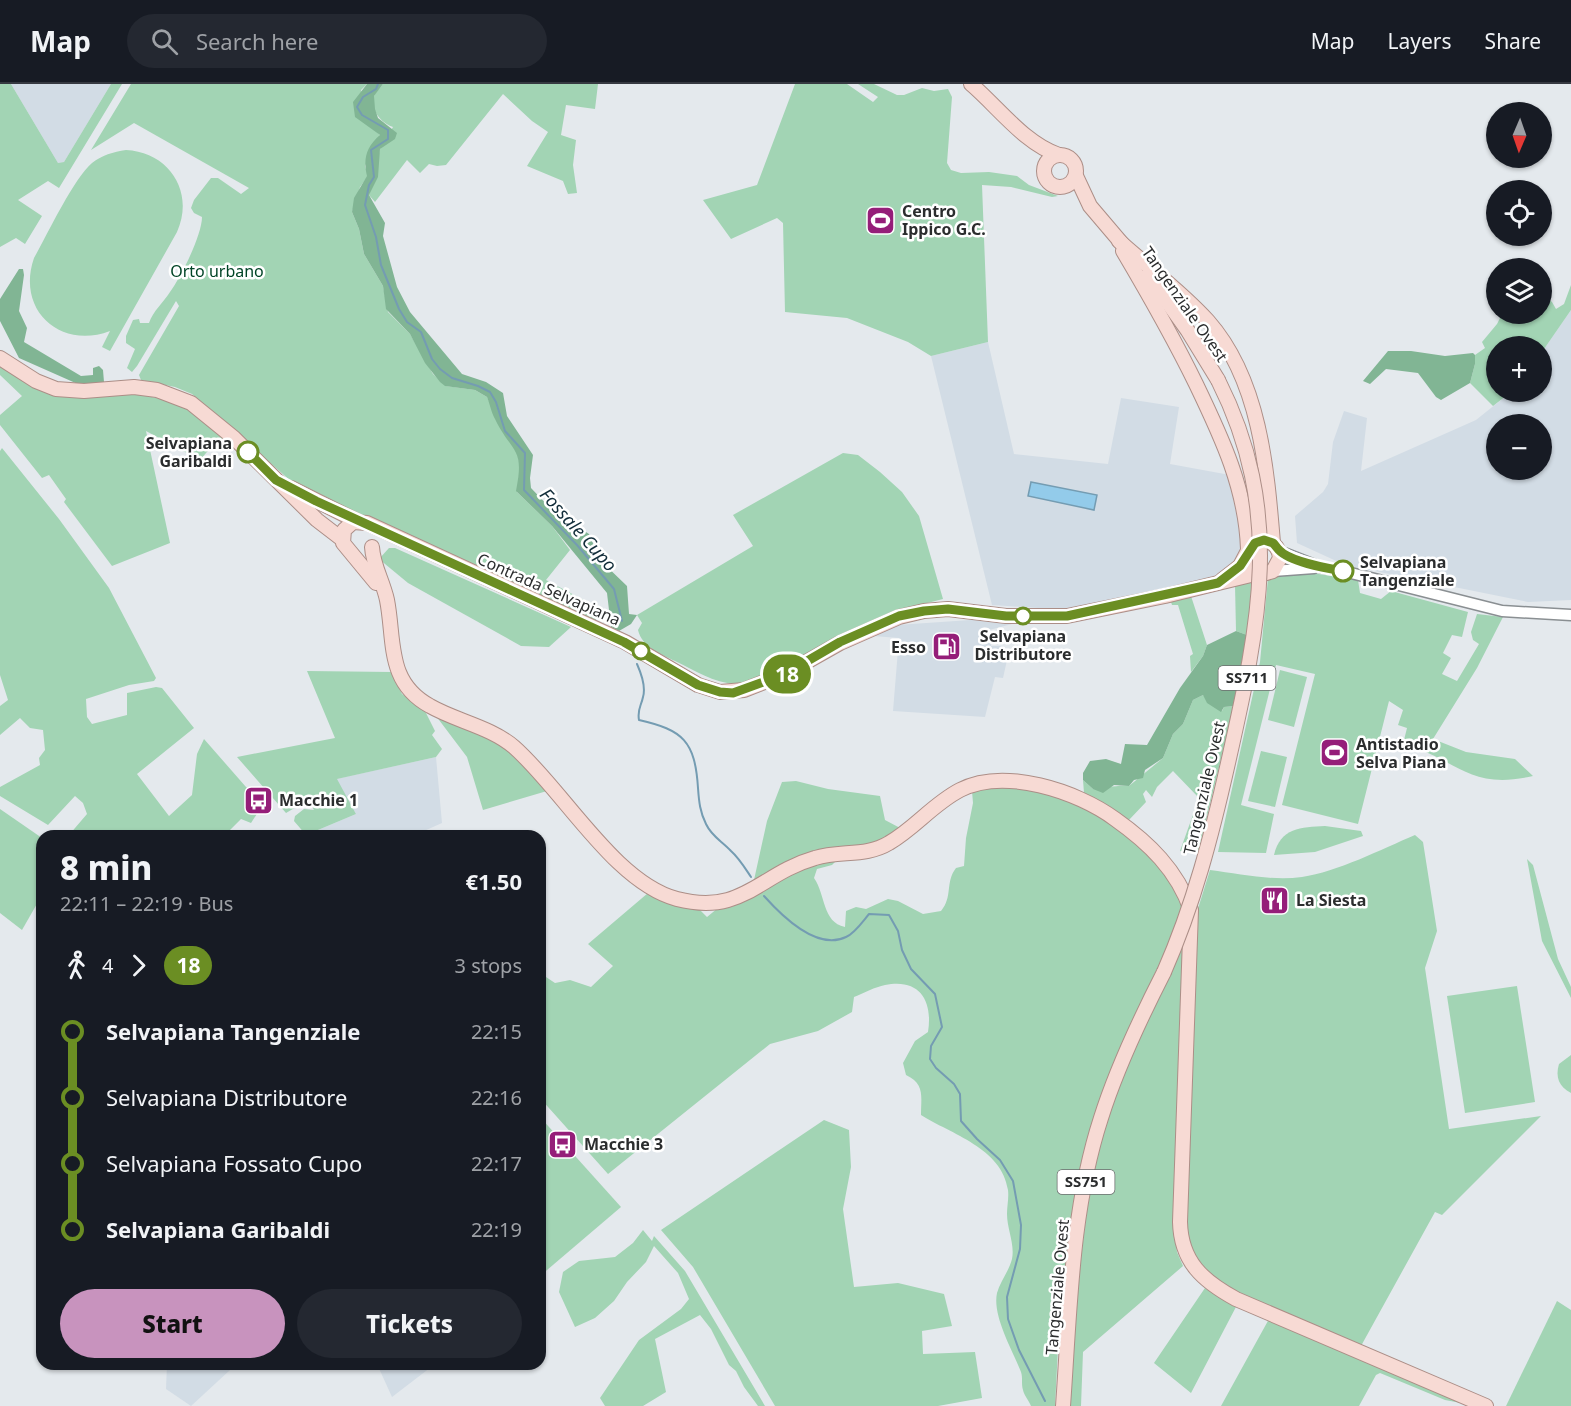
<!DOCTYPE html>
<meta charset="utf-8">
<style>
:root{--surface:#171b24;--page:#242831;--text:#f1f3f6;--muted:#9ea1a6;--line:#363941;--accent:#c893be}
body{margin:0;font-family:"Noto Sans",sans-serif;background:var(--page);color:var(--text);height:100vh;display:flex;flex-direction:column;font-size:22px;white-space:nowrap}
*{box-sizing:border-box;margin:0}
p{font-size:20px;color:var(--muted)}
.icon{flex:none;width:33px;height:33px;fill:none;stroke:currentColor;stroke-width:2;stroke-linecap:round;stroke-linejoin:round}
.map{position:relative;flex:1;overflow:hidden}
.sheet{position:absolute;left:36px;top:746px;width:510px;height:540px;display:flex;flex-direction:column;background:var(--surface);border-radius:18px;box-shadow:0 2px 4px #0004}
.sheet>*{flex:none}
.badge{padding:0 12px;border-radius:20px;font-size:21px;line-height:39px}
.needle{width:39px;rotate:182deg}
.controls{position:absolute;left:1486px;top:18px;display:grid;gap:12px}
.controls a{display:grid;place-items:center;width:66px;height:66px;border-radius:50%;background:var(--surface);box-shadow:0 2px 4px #0004;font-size:30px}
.map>.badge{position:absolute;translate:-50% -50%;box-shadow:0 0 0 3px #fff}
.legs{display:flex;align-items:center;gap:9px;height:66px;padding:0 24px;font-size:20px}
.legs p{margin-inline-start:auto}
.head{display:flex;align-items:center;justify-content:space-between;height:102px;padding:0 24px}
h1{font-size:33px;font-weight:800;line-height:45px}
.cta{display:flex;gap:12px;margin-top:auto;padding:12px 24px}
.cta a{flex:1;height:69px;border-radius:36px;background:var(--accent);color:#111;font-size:24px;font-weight:800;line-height:69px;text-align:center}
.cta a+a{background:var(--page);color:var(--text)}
ul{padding:0 24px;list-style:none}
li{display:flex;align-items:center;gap:21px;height:66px;font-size:22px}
li i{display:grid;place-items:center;width:9px;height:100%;margin:0 8px;background:currentColor}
li i::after{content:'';width:15px;height:15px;margin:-8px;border:4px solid;border-radius:50%;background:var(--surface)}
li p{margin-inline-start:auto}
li:first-child i{background:linear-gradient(#0000 50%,currentColor 0)}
li:last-child i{background:linear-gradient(currentColor 50%,#0000 0)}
header{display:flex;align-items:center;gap:36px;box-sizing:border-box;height:84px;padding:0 30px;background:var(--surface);border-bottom:2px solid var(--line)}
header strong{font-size:28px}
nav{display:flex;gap:33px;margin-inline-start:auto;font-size:21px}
.search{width:420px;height:54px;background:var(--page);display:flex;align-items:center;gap:15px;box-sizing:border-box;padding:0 21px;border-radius:33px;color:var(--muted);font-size:22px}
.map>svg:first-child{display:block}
.built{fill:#d2dce5;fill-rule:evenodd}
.green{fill:#a2d4b4}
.forest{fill:#81b594}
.water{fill:#93cbea;stroke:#749cb2;stroke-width:1.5}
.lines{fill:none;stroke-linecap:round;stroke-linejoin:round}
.stream{stroke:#749cb2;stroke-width:2}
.minor-casing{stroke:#8a8f92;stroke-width:13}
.major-casing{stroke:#ac8e87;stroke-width:16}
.minor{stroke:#fff;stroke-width:10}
.major{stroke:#f7dad4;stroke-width:14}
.major-bridge-casing{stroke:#ac8e87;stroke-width:16;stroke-linecap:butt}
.major-bridge{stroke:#f7dad4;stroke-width:14}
.line-1-casing{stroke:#fff;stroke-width:14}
.line-1{stroke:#6b8e23;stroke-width:9}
.stop-1-dot{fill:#fff;stroke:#6b8e23;stroke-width:3}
.labels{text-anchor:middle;stroke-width:5;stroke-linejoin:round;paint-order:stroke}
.shield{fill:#fff;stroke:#6b6c6d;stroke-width:1.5}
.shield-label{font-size:15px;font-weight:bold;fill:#2b2d2e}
.poi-label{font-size:16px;font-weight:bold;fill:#2b2d2e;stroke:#fff;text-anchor:start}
.park-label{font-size:16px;fill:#004426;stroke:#fff}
.street-label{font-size:16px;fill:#2b2d2e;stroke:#fff}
.stop-label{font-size:16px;font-weight:bold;fill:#2b2d2e;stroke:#fff;text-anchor:end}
.water-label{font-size:18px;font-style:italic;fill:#122d3a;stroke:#fff}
</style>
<header>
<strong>Map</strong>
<div class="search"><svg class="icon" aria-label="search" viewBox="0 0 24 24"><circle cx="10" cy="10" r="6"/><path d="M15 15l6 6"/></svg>Search here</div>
<nav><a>Map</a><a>Layers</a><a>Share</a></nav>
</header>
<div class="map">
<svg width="1571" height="1322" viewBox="0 0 1571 1322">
<rect width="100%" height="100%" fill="#e4e9ed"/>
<!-- built -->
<g class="built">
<path d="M11,0h100l-47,78 -6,1z"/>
<path d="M1571,226v290l-43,2 -183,-37 -48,-22 -2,-27 28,-24 5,-8 5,-42 11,-31 23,7 -6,53 115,-51 35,-28h31v-40zM1497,340h45v46h-45z"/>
<path d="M988,258l26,112 94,10 13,-66 58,9 -9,57 60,11 12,43v37l-21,19 -57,16 -97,20 -75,-5 -61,-249z"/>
<path d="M985,535l27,5 -23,6 2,16h12l-4,13 8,1 -4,18 -8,-1 -10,40 -92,-6 6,-73 -26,-2 24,-11z"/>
<path d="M436,673l6,66 -27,12h-109l50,-21 -20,-35z"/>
<path d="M167,1280h59l4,6 -39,36 -25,-17z"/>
<path d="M377,1280h58l-43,33z"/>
</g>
<!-- green -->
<g class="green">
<path d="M0,0h11l47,79 6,-1 47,-78h11l-63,104 -11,-7 -30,19 24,16 -17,28 -9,-6 -16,9z"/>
<path d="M131,0h236l-6,6 9,36 10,9 -15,31 3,10 -8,11 -8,25 7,17 5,25 19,32 5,26 22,22 23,40 13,12 29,4 12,7 21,42 9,12 3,16 -3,25 35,34 18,24 -24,30 47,25 3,7v10l-303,-139 -101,-89 -17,-7 -34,-7 -2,-5 40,-69 -3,-5 -39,65 -5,6 -5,-4 8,-19 -9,-6v-7l7,-16 6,-1 1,4h9c4,-12 14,-20 21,-31 11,-15 32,-57 32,-75l-8,-4 -3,-5 3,-8 17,-22h7l23,16 8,-6 -115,-65 -43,27z"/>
<path d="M383,0h215l-3,25 -29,-4 -5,30 15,5 -3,25 4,28 -9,1 -5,-13 -36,-15 21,-34 -16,-11 -29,-27 -57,71 -9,1 -8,-2 -9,9 -13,-13 -32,42 -6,-7 11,-46 13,-22c-12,-4 -23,-17 -19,-31 1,-3 7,-9 9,-12z"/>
<path d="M795,0h52l26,18 5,-5 -20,-13h16l23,11h7l18,-7 12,3 14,-2 4,8 -5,66 4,7 10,3 28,-1 28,4 12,9 29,11 -6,1 -41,-10 -29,-2 6,157 -57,14 -23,-14 -61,-24 -62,-6 -2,-89 -6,-5 -46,21 -28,-39 54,-15z"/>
<path d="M126,66c43,2 69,42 51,82l-67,119 -8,-4 8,-16c-50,19 -94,-21 -76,-73 13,-23 40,-80 58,-95 10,-8 21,-11 34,-13z"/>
<path d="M1571,201v25l-29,42v-6h-45v46h14l-18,14 -23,-23 5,-19v-9l10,-7 -3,-6 15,-18 5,-10h40v-20l10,8 4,7 8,-5z"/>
<path d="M0,279l52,30 17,4 69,-3 41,9 45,33 -2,4 -3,-2 -19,22 -54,-29 24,112 -58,23 -48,-64 2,-3 -17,-24 -7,3 -42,-53v-10l22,-19 -22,-21z"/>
<path d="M2,364l57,71 50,69 47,90 -2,3 -25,4 -43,14 1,18 5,7 35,-9v-22l29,-6 6,1 32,40 -57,46 32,42 23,-21 5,-41 7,-15 42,48 18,16 -13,20 -10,-4 -12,12 1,4h-161l18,-21 -4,-11 -8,-7 -27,29 -48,-29v-9l40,-22 -1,-7 6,-8 -2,-20 -13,-2 -10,-10 -20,17v-29l8,-6 -8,-25v-224z"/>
<path d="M843,369l15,2 22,17 22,20 17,24 24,83c-29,7 -56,15 -83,28 -33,15 -89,58 -125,57 -21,-1 -41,-14 -60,-23 -15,-7 -33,-14 -37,-31l4,-7 -5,-8 116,-69 -20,-31z"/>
<path d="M389,464h6l176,79 -22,20 -28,-1 -113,-63 -29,-24z"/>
<path d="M1312,489l46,7 2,13 21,6 10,-8 77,21 -6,25 -10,-2 -9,18 8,5 -9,16 15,7 22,-37 -6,-4 -2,-8 6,-18 26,3 -26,51 -44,71 33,13 49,7 18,17c-65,15 -75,-17 -130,-32l4,-16 -9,-3 5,-15 -14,-9 -31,123 -76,-19 33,-131 -39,-9 -35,140 33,9 -8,39 -48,-1 42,-190 8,-84z"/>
<path d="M1252,497l-5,54 -11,-4 -1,-46z"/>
<path d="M1191,512l16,49 -4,11 -12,16 -1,-16 3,-2 -15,-49h-6l-1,-3z"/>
<path d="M1280,586l27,7 -13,50 -26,-7z"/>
<path d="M307,587l85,1 10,22 22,15 11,22 -3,4 10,14 -6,8 -99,22 19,35 -50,21 -12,-14 1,-5 9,-7 10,1 -6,-10 -22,13 -49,-56 98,-19z"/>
<path d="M1203,611l19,16 2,-4 10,-1 -36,147 -18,-2 19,-53 -26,-27 -16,16 -5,10 -6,-7 -3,4 3,8 -18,19 -44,-28 -1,-13 10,9c13,-1 23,-4 36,-3l34,-28 10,-24 10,-10 10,-24z"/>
<path d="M433,628l51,24 27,15 36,40 -64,19 -16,-53z"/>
<path d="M1261,667l26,6 -12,50 -27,-6z"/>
<path d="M796,697l32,8 52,7 5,24 17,9 -14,10 -134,41 13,-59 15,-39z"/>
<path d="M984,703h40l62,19 43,29 38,38 18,30 -11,29 -61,132 -46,196 -8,68 -4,78h-24c-2,-5 -7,-11 -8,-16 -2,-6 0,-12 -2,-18 -8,-21 -29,-56 -24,-79 3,-11 12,-22 15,-34 3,-15 -5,-30 -5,-45 0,-8 2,-16 1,-24 -6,-42 -57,-56 -87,-75 0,-19 4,-31 -15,-40l-3,-12 12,-22 13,-9c5,-31 -8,-54 -43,-47 -10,2 -21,8 -31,12l-2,15 -34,19 -48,13 -162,130 -68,-76v-125l15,10 15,-3 21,7 22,-21 -25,-22 60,-51 50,15 9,9 11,-9 14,-1c21,-11 80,-54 103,-45l-3,3 -15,4 -3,9c12,17 8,44 31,49l1,-16 10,-4 10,2 22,-10 10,2 25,13 18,-3c12,-14 4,-29 15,-43l8,-2 2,-28 7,-35 -1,-12z"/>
<path d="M0,725l42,29v57l-20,35 -22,-17z"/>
<path d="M1325,742l36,5 2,5 -48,16 -41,3c6,-27 27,-28 51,-29z"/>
<path d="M1415,751l8,7 14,89 -12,37 24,161 92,-13 -99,99 -7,-3 -74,134 -130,-54 -32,-25 -13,-29 10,-323 14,-45c30,4 62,11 92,7 35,-5 80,-28 113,-42z"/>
<path d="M1527,775l6,6 25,94 13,28v11l-29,-57z"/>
<path d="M1185,855l-11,285 3,28 6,14 -100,86 -2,54h-12c7,-87 11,-176 30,-262 16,-69 56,-141 86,-205z"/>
<path d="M1517,902l18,116 -70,11 -18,-117z"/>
<path d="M1571,971v38c-12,-6 -16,-16 -12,-29z"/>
<path d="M540,1033l81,90 -81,69z"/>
<path d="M824,1036l25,10 2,37 -8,42 11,78 44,-4 46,11 8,32 -30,5 1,23 52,-2 7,46 -44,8h-163l-82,-139 -32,-37z"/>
<path d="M643,1146l9,11 2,-5 31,35 80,135h-7l-14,-19 -8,-16 -7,-6 -18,-36 -11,-14 -45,24 11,53 -23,14h-38l-5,-8 39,-58 42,-31 8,-10 -11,-26 -24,-27 -8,16 -19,20 -13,19 -19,17 -20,9 -16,-35 4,-20 16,-11 36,-4 18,-14z"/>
<path d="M1205,1204l12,8 20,9 -46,88 -37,-30z"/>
<path d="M1557,1217l14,9v96h-65z"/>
<path d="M1269,1235l109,48 27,9 56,27 -16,-3 -65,-27 -4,2 -17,31h-138z"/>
</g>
<!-- forest -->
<g class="forest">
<path d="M367,0h16l-9,12 1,13 3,9 19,15 -2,6 -15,10 -2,28 -9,18 16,28 -2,13 8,29 6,22 13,25 52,62 24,8 17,11 4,23 26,39 -3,23 1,10 23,24 35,22 11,26 27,26 2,28 8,1 -6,9 -12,7 -8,-4 -4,-34 -55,-67 -36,-35c9,-45 -4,-37 -21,-72 -4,-7 -5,-15 -8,-22l-12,-7 -30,-4 -5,-4 -15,-19 -15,-29 -24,-25 -3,-23 -19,-32 -5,-25 -7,-17 2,-14 13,-22c-4,-17 -1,-29 13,-41l-25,-18 -2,-15z"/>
<path d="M19,185h4l1,6 -5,36 8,17 -3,14 57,34 12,-1v-7l6,-2 4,4 1,12 -6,3h-18l-61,-27 -19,-37v-22z"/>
<path d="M1388,267h23l34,5 28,-3 2,2v9l-5,19 -29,17 -5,-3 -18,-24 -32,-4 -16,15 -7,-3z"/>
<path d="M1236,547l11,4 -13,71 -10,1 -3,5 -14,-9 -4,-8 -10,5 -10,24 -10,10 -10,24 -18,12 -2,8 -9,2 -5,6 -15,-1 -11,8 -10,-4 -10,-9v-7l7,-12 16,-2 15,5 4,-20 22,1 33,-57 23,-32 4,-11z"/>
</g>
<!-- water -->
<path class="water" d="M1031,398l66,13 -3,15 -66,-14z"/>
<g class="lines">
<!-- stream -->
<g class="stream">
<path d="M378,0l-2,5 -13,8 -6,10 5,8 26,15v9l-17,11 3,27 -5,8 -4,20 11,32 5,28 18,44 8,13 14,10 11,27 8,10 12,9 26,8 12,6 6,10 9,29 20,22 -1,37 53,55 37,44 8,32"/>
<path d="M637,580c4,9 9,23 6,33 -2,10 -6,12 -4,23 44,10 56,21 59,68 1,14 2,24 8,36 6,13 16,17 25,27 8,7 14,17 20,26"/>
<path d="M764,812c17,19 53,55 82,41 9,-4 17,-16 23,-23l20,1 9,16 4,19 9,19 24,25 7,33 -11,19 -1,13 6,9 18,16 6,10 1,27 16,18 23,21 13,21 8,44 -1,24 -13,48 1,22 11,31 26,51"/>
</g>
<defs>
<g id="minor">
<path d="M1279,467l41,16 23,4 159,40 69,4"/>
<path d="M1273,487l41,-3"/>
</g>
<g id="major">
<path d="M971,0c27,23 54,60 88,71"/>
<circle cx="1060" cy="87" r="16"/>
<path d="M1076,92l14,30 34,40"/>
<path d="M1119,157c29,26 63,51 89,80 52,59 59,148 65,222"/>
<path d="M1123,167c26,44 51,88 73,133 26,54 50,105 52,165"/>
<path d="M1148,191l40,56 30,49"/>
<path d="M0,274l36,23 20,8 28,2 50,-4 23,3 34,13 43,35 83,82 26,20"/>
<path d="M291,404l66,33"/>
<path d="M372,463c1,19 11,34 15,53 8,41 -1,82 43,106 26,15 61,21 84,41 49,43 101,136 163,152 66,17 82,-25 138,-41 25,-8 51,-1 74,-15 26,-15 44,-39 71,-53 44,-23 117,1 155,29 34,24 62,51 76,91l-11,312c1,40 23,59 56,77l250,107"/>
<path d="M1222,496l18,-14 11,-21 8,-4c12,-2 20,5 21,17l-7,13 -10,3 -13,-7 -3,-12"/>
<path d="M376,499l-33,-40 1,-13 9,-8 14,1 258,119 73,43 22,7 24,-2 41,-16 55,-31 59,-26 25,-6 24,-2 58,7h61l98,-20 94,-23"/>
<path d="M1063,1322c7,-96 8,-196 38,-288 16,-51 39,-99 63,-146"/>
</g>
</defs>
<!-- minor casing -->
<use href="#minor" class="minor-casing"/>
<!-- major casing -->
<use href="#major" class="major-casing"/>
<!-- minor -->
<use href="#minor" class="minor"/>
<!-- major -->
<use href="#major" class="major"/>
<defs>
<path id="major-bridge" d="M1164,888c30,-68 48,-138 64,-209 31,-138 57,-250 -10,-383"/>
</defs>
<!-- major-bridge casing -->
<use href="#major-bridge" class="major-bridge-casing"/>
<!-- major-bridge -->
<use href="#major-bridge" class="major-bridge"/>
</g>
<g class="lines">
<defs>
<path id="line-1" d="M248,368l28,28 40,21 308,141 74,43 22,7 13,1 52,-19 55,-32 59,-26 25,-5 24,-2 58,7h61l151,-33 22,-17 15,-23 9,-3 9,3c2,2 4,5 6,7 11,12 47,18 64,21"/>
</defs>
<!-- line-1 casing -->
<use href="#line-1" class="line-1-casing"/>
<!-- line-1 -->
<use href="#line-1" class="line-1"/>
</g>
<!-- icons -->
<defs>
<symbol id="stadium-square" viewBox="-11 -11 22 22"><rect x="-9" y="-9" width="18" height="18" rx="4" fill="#951e79" stroke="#fff"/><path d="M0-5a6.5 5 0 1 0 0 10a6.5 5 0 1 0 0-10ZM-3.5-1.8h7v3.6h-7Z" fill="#fff"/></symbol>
<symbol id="fuel-square" viewBox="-11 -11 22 22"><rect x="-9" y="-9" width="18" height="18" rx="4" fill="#951e79" stroke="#fff"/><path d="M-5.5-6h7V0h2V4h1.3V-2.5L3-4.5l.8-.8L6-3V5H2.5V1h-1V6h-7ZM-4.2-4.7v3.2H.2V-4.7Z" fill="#fff"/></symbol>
<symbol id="bus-square" viewBox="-11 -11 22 22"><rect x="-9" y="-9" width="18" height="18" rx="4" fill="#951e79" stroke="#fff"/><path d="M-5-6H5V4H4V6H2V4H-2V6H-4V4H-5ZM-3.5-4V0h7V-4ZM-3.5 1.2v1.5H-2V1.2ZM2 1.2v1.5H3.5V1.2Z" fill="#fff"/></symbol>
<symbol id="restaurant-square" viewBox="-11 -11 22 22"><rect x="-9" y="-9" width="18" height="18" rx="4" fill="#951e79" stroke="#fff"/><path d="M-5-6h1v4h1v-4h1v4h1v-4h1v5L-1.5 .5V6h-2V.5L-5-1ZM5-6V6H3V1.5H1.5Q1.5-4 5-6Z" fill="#fff"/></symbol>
</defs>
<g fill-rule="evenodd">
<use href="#stadium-square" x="864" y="120" width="33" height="33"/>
<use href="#fuel-square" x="930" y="546" width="33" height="33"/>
<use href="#stadium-square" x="1318" y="652" width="33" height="33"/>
<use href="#bus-square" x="242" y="700" width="33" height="33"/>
<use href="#restaurant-square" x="1258" y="800" width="33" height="33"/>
<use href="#bus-square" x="546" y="1044" width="33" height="33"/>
</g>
<!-- markers -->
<g class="stop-1-dot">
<circle cx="248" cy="368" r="10"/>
<circle cx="1343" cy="487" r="10"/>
<circle cx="1023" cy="532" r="8"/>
<circle cx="641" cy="567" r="8"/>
</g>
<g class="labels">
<!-- shield labels -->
<g class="shield">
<rect x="1218.5" y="582" width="57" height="24" rx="4.5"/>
<rect x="1057.5" y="1086" width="57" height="24" rx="4.5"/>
</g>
<g class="shield-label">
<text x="1247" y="599">SS711</text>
<text x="1086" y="1103">SS751</text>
</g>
<!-- poi labels -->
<g class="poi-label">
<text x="902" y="133">Centro<tspan x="902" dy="18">Ippico G.C.</tspan></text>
<text x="926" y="569" text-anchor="end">Esso</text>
<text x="1356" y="666">Antistadio<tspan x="1356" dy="18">Selva Piana</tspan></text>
<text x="279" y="722">Macchie 1</text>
<text x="1296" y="822">La Siesta</text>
<text x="584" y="1066">Macchie 3</text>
</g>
<!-- park labels -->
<g class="park-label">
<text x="217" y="193">Orto urbano</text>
</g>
<!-- street labels -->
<g class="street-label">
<text transform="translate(1185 220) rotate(55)" y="6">Tangenziale Ovest</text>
<text transform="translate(549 505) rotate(24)" y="6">Contrada Selvapiana</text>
<text transform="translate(1204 704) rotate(-77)" y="6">Tangenziale Ovest</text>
<text transform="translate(1057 1203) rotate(-85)" y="6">Tangenziale Ovest</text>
</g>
<!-- stop labels -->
<g class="stop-label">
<text x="232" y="365">Selvapiana<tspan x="232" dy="18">Garibaldi</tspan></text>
<text x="1360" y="484" text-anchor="start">Selvapiana<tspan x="1360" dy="18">Tangenziale</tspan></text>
<text x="1023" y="558" text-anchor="middle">Selvapiana<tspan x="1023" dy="18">Distributore</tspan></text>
</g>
<!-- water labels -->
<g class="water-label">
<text transform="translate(578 446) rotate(48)" y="6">Fossale Cupo</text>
</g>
</g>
</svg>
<div class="controls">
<a><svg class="needle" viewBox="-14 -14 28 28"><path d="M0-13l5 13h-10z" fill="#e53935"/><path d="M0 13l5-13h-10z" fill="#9ea1a6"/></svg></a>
<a><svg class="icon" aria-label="locate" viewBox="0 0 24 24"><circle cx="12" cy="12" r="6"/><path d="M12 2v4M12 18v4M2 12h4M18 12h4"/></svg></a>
<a><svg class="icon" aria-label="layers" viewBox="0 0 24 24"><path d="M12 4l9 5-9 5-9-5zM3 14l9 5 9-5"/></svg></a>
<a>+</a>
<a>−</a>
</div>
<b class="badge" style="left:787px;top:590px;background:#6b8e23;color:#fff">18</b>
<section class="sheet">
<div class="head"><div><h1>8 min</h1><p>22:11 – 22:19 · Bus</p></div><b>€1.50</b></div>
<div class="legs"><svg class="icon" aria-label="walk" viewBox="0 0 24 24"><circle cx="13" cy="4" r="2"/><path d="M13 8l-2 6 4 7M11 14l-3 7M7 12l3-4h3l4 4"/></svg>4<svg class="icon" aria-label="forward" viewBox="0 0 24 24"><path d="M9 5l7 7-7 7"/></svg><b class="badge" style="background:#6b8e23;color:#fff">18</b><p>3 stops</p></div>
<ul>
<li><i style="color:#6b8e23"></i><b>Selvapiana Tangenziale</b><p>22:15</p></li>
<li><i style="color:#6b8e23"></i><span>Selvapiana Distributore</span><p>22:16</p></li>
<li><i style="color:#6b8e23"></i><span>Selvapiana Fossato Cupo</span><p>22:17</p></li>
<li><i style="color:#6b8e23"></i><b>Selvapiana Garibaldi</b><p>22:19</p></li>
</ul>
<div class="cta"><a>Start</a><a>Tickets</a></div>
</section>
</div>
